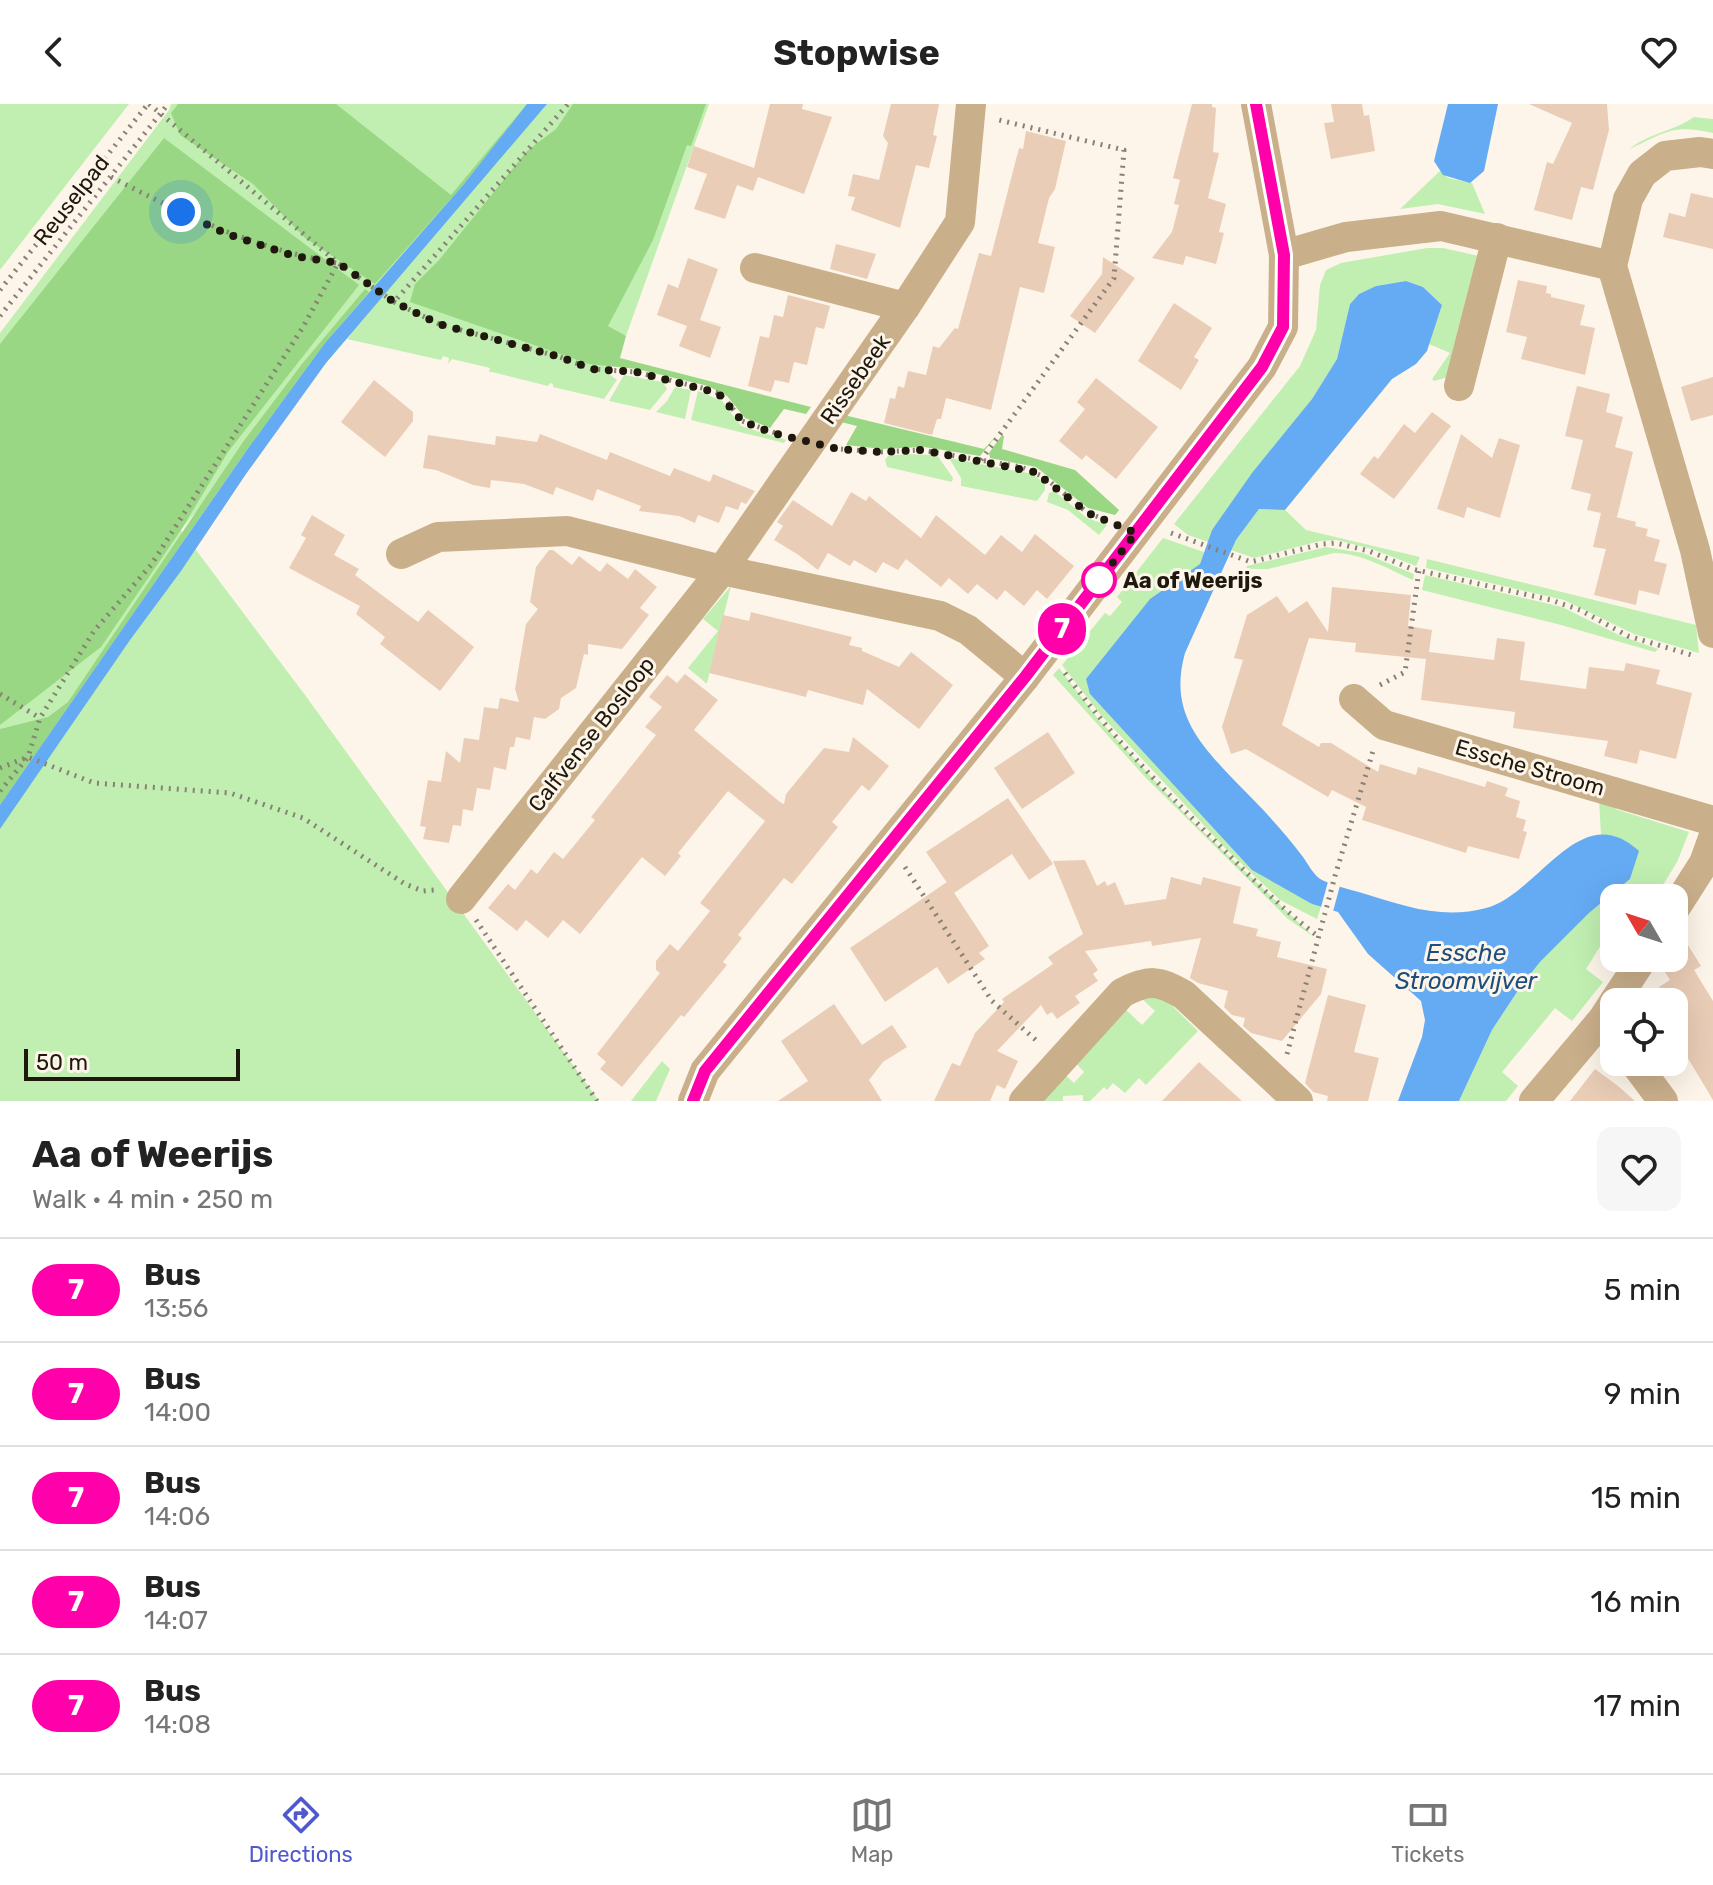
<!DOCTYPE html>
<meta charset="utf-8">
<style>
:root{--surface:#fff;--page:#f6f6f6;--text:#222;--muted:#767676;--line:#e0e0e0;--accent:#4f58ce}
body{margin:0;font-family:Rubik,sans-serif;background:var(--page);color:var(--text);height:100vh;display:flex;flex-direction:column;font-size:30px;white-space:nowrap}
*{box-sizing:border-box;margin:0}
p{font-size:26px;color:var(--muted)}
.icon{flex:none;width:44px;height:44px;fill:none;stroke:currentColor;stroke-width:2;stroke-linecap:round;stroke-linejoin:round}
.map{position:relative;height:997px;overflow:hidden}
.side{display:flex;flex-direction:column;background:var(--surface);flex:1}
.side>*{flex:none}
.badge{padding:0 16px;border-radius:26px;font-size:28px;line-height:52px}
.needle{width:52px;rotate:309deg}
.fabs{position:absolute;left:1600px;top:780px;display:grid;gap:16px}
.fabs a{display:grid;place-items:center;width:88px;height:88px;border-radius:16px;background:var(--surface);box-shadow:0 8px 32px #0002;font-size:40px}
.scale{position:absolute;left:24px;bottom:20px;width:216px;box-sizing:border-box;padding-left:8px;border:4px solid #1e180d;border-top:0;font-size:22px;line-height:28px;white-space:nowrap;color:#1e180d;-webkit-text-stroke:6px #fdf5e9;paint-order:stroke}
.you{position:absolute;width:40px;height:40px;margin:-20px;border:6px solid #fff;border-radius:50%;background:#1a73e8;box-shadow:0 0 0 12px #1a73e833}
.map>.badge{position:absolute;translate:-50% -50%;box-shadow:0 0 0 4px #fff}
.round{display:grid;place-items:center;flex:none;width:84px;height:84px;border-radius:16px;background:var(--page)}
.headline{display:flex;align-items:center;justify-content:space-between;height:136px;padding:0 32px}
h1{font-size:38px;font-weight:700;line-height:60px}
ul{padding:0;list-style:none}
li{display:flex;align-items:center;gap:24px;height:104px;padding:0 32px;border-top:2px solid var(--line)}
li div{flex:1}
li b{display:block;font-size:30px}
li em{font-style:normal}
li .badge{min-width:88px;font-weight:700;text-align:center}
header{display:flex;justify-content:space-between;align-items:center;height:104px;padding:0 32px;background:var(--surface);font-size:36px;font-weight:700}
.tabs{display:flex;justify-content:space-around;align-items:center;height:112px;border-top:2px solid var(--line);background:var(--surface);font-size:22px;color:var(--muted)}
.tabs a{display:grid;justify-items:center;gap:4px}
.tabs .on{color:var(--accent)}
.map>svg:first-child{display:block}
.green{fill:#c1efb1}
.forest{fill:#9ad784}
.water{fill:#65abf3}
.pier{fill:#fdf5e9}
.building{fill:#eacdb7}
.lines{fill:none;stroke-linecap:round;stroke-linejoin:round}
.path{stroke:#888175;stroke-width:5;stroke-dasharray:2 6;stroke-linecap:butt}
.minor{stroke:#caaf8b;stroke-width:30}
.line-casing{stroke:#fff;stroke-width:18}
.line{stroke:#f0a;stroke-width:12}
.walk{stroke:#1e180d;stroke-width:8;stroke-dasharray:0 14.4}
.stop-dot{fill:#fff;stroke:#f0a;stroke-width:4}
.labels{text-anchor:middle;stroke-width:6;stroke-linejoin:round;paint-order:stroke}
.street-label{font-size:22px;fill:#1e180d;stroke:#fdf5e9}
.stop-label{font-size:22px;font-weight:bold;fill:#1e180d;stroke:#fdf5e9;text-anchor:start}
.water-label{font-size:24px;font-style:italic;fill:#1d4e7d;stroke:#fdf5e9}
</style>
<header><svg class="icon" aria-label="back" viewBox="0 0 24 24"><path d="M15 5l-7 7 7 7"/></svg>Stopwise<svg class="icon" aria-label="heart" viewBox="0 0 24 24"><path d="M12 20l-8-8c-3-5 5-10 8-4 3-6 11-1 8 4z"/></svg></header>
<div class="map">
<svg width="1713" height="997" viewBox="0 0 1713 997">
<rect width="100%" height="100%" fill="#fdf5e9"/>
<!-- green -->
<g class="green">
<path d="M0,0h129l-129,166z"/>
<path d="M171,0h538l-83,232 -3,-1 -14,39 8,6 -13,19 -51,-12v-3l-3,-1 -2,3 -56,-14h-3l1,-4 -38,-9 -4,5 1,-6 -6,-2 -2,4 -94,-21 4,-5 -7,-2 -163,198 124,165 294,406h-599v-768l169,-223z"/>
<path d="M1694,13l19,2v14c-43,-10 -49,1 -84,16 21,-16 45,-18 65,-32z"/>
<path d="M1440,67l8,7 24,5 13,31 -47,-10 -38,5z"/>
<path d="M1427,144h16l36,8 -28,120 -17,5 -2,-2 18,-26 -21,-9 13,-39 -19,-18 -17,-6 -30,5 -17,8 -9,10 -13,55 -25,40 -100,131 -4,12 -20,-7 -14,-11 126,-158 16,-36 4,-45 6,-15 15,-7z"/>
<path d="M624,271l39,7 4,7 -17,21 -41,-9z"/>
<path d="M675,283l16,3 -6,29 -29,-7 11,-11z"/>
<path d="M698,287l24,10 19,25 45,14 -2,3 -93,-23z"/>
<path d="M906,350l31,1 16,23 -1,4 -65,-15 -2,-7 3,-4z"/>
<path d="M949,354l84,16 12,10v6l-8,11 -76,-15v-8z"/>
<path d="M1054,387l33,27 20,7 -8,10 -31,-25 -21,-8 2,-9z"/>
<path d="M1259,405l26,1 21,20 114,27 -4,9 -44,-17 -35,-9 -17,1 -66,17 -23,-8 5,-10z"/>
<path d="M1163,434l41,14 -4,12 -110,130 83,89 139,121 9,3 -4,12 -37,-19 -53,-50 -127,-136 -38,-49 43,-52 5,3 12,-14 -5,-5z"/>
<path d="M1326,443l37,6 51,21 -1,6c-25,-11 -51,-27 -79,-27l-66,16h-22l1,-3z"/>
<path d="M1427,455l269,66 3,28 -65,-19 -70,-34 -138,-32z"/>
<path d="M1425,471l137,32 59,29 37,13 -3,3 -94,-27 -139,-35z"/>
<path d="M731,482l-24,97h-1l-18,-15 30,-37 -15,-12z"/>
<path d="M1059,564l40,52 91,99 124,118 -26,-18 -20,-20 -122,-121 -93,-103z"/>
<path d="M1599,695l17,6 -1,4 74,23 -12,30 -22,36h-41v26l-28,45 17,13 -31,39 -17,-13 -53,64 16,14 -12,15h-47l33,-71 29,-44 19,-24 49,-49 41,-34 4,-17 -28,-27h-5z"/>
<path d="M1160,890l38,37 -52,54 -7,-7 -14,15 -12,-10 -6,7 -3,-3 -14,14h-7v-6l-20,1v5h-29l28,-29 12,11 10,-11 -11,-12 49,-54 20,19 13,-14 -15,-14z"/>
<path d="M662,957l8,8 -14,32h-25z"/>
</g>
<!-- forest -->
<g class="forest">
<path d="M178,0h158l115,91 76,-91 -63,80 -89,100 -70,-46 -52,-54 -73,-49 -9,-22z"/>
<path d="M573,0h133l-15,42 -4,-1 -34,95 -45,86 18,10 -6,22 191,49 -5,7 -22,-5 -14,19 -25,-10 -18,-22 -19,-10 -71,-17 -48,-5 -179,-62 5,-18 24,-24 88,-109 29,-22z"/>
<path d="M164,34l195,147 -131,167 -47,78 -80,117 -101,78v-381z"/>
<path d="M365,185l4,3 -44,51 -76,104 -249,358v-76l48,-12 20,-15 175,-260 59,-78z"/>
<path d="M844,311l140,34 13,-14 -17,21 -56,-9 -42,2 -36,-4 11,-19 -20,-5z"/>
<path d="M1002,331l2,1 -2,13 73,21 44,40 -4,5 -27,-7 -52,-41 -46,-9 -1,-5z"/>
</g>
<!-- water -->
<g class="water">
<path d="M527,0h20l-221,259 -80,111 -65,97 -51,69 -130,189v-24l249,-358 76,-104 139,-159z"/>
<path d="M1448,0h50l-14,67 -14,12 -27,-8 -9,-14z"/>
<path d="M1406,177l17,6 19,18 -15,46 -11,13 -24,15 -107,131 -26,-1 -23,31 -51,113c-16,57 12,88 49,127 25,25 48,49 69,77 5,7 11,19 19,23 12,6 27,9 40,13 42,13 81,27 124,15 53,-14 94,-112 153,-57l-9,28 -41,34 -49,49 -19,24 -29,44 -33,71h-61l24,-64 3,-17 -4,-19 -53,-47 -30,-42 -26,-8 -60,-34 -162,-176 -4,-15 64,-80 50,-35 12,-34 40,-57 60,-74 25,-40 13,-55 9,-10 17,-8z"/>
</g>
<!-- pier -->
<path class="pier" d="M1329,774l12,4 -9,33 -12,-4z"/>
<!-- building -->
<g class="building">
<path d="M770,0h33l-1,5 30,8 -28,77 -46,-17 -5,14 -16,-6 -12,34 -31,-10 13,-35 -20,-7 7,-21 60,22z"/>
<path d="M891,0h48l-6,31 4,1 -8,32 -13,-3 -16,63 -49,-18 4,-13 -7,-1 5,-22 26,6 9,-37 -5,-7z"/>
<path d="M1192,0h20v3l4,1 -3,44 6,1 -11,45 18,6 -7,28 5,1 -8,31 -30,-8 -3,9 -31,-7 20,-26 7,-27 -5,-1 6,-24 -7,-2z"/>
<path d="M1331,0h31l2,12 5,-1 6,36 -44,8 -7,-36 10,-1z"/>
<path d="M1529,0h78l2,26 -16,60 -12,-3 -9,33 -38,-10 13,-48 6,2 19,-41z"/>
<path d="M1026,27l40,10 -11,48 -6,9 -11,45 17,4 -11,46 -24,-6 -29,123 -45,-12 -5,21h-4l-5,16 -48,-12 6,-25 5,1 3,-13 6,2 4,-17 18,4 7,-29 6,2 16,-20 3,1 21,-76 12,3 28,-108 4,1z"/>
<path d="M1691,89l22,5v51l-50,-12 6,-24 16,4z"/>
<path d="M836,140l40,10 -9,25 -37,-10z"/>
<path d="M1103,153l32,21 -40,55 -25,-17 32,-42z"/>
<path d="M688,154l30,11 -18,51 21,7 -11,31 -31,-12 8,-20 -30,-11 11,-31 10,4z"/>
<path d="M1518,176l29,6 -1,7 5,1v3l34,8 -5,20 15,3 -10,47 -64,-16 6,-22 -21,-5z"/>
<path d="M788,191l42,11 -6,23 -8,-2 -9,38 -13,-3 -5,21 -14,-3 -4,12 -23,-6 12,-50 9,2 5,-23 9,2z"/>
<path d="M1174,199l38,25 -18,29 5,3 -18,30 -43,-29z"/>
<path d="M1713,273v38l-22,6 -10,-34z"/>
<path d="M1096,274l62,49 -42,52 -30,-24 -4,5 -23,-19 26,-32 -8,-7z"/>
<path d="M374,276l39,32v9l-28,36 -44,-35z"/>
<path d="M1577,282l33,8 -4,18 17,5 -8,30 18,5 -16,65 -9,-2 28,7 -1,4 13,3 -2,7 14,4 -6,21 13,3 -8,31 -20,-5 -3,15 -42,-10 12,-46 -13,-2 8,-34 -14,-3 4,-16 -20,-5 12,-49 -18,-4z"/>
<path d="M1432,308l19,14 -57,73 -34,-25 14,-18 4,3 26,-35 11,9z"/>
<path d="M540,330l67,26 3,-8 60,24 4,-8 36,14 3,-8 42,17 -9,13 -5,-2 -3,8 -12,-4 -7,17 -21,-8 -3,8 -16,-7 -40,-5 2,-5 -44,-17 -4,12 -37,-14 -3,8 -29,-11 -33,-4 -1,8 -17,-3 -37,-15 -13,-2 5,-33 67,10 1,-9 41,6z"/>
<path d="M1461,330l31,24 7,-20 21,7 -20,73 -33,-11 -3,11 -27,-9z"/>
<path d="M851,388l15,9 3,-5 52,42 15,-23 49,40 16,-20 21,17 13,-18 39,32 -27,33 -10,-9 -13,16 -19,-16 -8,10 -20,-16 -9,10 -19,-16 -8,9 -35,-28 -8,11 -15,-8 -7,11 -22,-13 -4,6 -22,-13 -10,17 -21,-16 -23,-14 9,-14 -6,-4 16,-22 39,26z"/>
<path d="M312,411l33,20 -11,20 25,14 -4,6 63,47 10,-12 46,37 -34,44 -60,-47 5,-7 -29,-23 4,-8 -71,-38 17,-30 -5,-3z"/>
<path d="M549,446h4l19,15 7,-9 21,16 7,-9 21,16 7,-10 22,18 -17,21 9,7 -27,34 -34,-5v11l-4,-1 -8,34 -15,10 -2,11 -14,10 -11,-2 -4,23 -14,-3 -2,10h-4l-4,23 -12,-3 -4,23 -13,-2 -4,23 -10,-2 -2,17 -8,-1 -4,18 -26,-4 3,-12 -6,-1 8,-46 13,2 5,-31 14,12 4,-25 15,2 5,-33 14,2 2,-11 19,4 -4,-13 11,-65 12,-15 -8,-7 6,-35z"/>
<path d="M1332,483l79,8 -3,31 24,4 -3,22 65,8 3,-22 28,4 -5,38 66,9 3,-22 35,4 2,-8 34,7 -4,14 36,9 -16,66 -36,-9 -3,14 -33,-8 4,-15 -95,-13 2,-16 -94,-12 5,-41 -71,-7 1,-9 -47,-5 -27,87 37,22 2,-4h10l47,29 2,-8 36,11 2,-8 67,20 2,-6 21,7 -3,8 15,5 -4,16 10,3 -3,11 4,1 -8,27 -51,-13 -2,7 -104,-33 4,-13 -34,-17 -4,7 -82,-48 -15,5 -9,-27 21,-67 -9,-2 13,-43 30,-19 12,17 18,-12 21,31z"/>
<path d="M751,508l101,25 -3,8 13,3v3l37,16 12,-15 42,33 -34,44 -52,-40 -4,16 -55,-15 -2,7 -97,-24 14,-58 26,6z"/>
<path d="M685,570l33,26 -24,30 86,72 4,2 2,-10 38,-46 25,4 4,-15 36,29 -20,25 -7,-6 -30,37 6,5 -46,57 -8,-6 -46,57 4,3 -19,24 4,3 -43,52 -3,-2 -59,72 -22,-18 6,-7 -9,-8 63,-81 -4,-3v-9l14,-17 8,7 32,-40 -10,-8 65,-82 -37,-30 -50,62 3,3 -16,20 -23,-19 -62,77 -17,-14 -15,18 -22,-18 -9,11 -29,-23 20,-24 7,6 16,-21 6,5 17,-22 9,7 32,-39 -4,-3 65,-82 -11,-8 17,-20 -13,-10 18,-22 10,8z"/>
<path d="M1048,628l27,41 -53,36 -28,-41z"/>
<path d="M1008,694l45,66 -24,16 -17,-26 -58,39 -28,-41z"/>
<path d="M1085,756l12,26 8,-5 2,5 8,-4 10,23 41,-6 5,-22 30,8 2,-8 38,10 -8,36 25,6 -2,7 25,6 -4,15 50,12 -6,25 -39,47 -31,-8 -8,-7 2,-8 -13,-3 -8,-8 4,-16 -30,-8 -8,-5 11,-40 -49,8 -1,-5 -66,10 13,19 -5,4 5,7 -23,15 5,7 -23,16 -5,-7 -5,3 -6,-10 -44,46 21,10 -13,28 -8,-4 -7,16h-56l18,-38 8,3 15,-33 29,-31 -2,-3 51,-35 -5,-7 35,-23 -30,-73z"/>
<path d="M947,778l42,64 -10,7 6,6 -37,25 -11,-17 -52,35 -35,-54z"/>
<path d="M1683,833l18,29 -7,4 19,31v99l-39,-65v-33h-7l-8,-15 11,-7 -7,-11 7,-11h4v-6z"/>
<path d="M1328,891l38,10 -12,47 25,6 -11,43h-41l1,-5 -15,-4 -8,-9z"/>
<path d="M834,900l28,41 30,-20 15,22 -24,15 -14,18 13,21h-104l30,-20 -27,-40z"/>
<path d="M1199,958l43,39h-80z"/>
<path d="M1595,965l23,17 17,15h-65z"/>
</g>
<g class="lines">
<!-- path -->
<g class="path">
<path d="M149,0l189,159 56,39 174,-198"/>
<path d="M111,73c74,38 143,72 226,86"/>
<path d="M0,186l148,-186"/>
<path d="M394,198l45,22 121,33 32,12 44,3 66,16 16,5 8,7 16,21 39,14"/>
<path d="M0,212l168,-212"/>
<path d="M841,345l39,3 41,-2 100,17 23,10 44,36 21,8"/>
<path d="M981,356l133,-182 10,-128 -125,-30"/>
<path d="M1171,429l80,29 71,-18 14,-1 33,8 43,18 139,31 29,10 48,26 67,20"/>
<path d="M1065,569c43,59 94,112 146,164 34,34 69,71 108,100"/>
<path d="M1380,581l25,-13 14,-102"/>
<path d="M0,590l40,24"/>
<path d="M0,664l28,-11 66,26 136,10 73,25 102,66 18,7 11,-1"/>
<path d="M0,687l28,-34 12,-39 54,-87 57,-66 152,-238 35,-64"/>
<path d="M905,763l87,134 46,41"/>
<path d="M476,816l121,181"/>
<path d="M1287,950l48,-178 38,-125"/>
</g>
<!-- minor -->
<g class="minor">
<path d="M1713,50l-13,-2 -35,4 -23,18 -14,25 -16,67 83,284 18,83"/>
<path d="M1284,151l62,-18 95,-11 171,40"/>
<path d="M755,164l150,39"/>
<path d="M1459,282l38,-148"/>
<path d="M401,450l37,-17 129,-6 155,39 218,46 28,14 57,47"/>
<path d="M1354,595l30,26 329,96"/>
<path d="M461,795l261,-329 183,-263 55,-85 11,-118"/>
<path d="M1674,806l30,-47 9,-25"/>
<path d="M1614,898l29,-44"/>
<path d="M1634,958l29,39"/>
<path d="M693,997l12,-30 320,-394 237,-310 21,-40 1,-72 -28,-151"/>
<path d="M1024,997l98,-108c27,-14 36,-13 62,2l114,106"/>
<path d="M1534,997l69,-82 11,-17"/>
</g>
</g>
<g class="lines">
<defs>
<path id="line" d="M693,997l12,-30 320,-394 237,-310 21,-40 1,-72 -28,-151"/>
</defs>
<!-- line casing -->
<use href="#line" class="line-casing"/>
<!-- line -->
<use href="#line" class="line"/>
<!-- walk -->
<path class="walk" d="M181,108l46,22 67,22 44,7 56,39 45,22 121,33 32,12 44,3 82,21 24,28 31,12 65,16 42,3 41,-2 114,22 53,41 48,20 -37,47"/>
</g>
<!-- markers -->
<circle class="stop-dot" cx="1099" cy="476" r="16"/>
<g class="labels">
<!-- street labels -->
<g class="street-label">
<text transform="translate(71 96) rotate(-52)" y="8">Reuselpad</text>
<text transform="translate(855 275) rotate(-55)" y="8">Rissebeek</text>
<text transform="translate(591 630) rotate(-52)" y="8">Calfvense Bosloop</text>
<text transform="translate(1530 663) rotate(16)" y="8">Essche Stroom</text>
</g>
<!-- stop labels -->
<g class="stop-label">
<text x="1123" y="484">Aa of Weerijs</text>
</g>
<!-- water labels -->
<g class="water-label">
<text x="1466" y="857">Essche<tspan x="1466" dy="28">Stroomvijver</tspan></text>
</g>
</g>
</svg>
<div class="fabs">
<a><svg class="needle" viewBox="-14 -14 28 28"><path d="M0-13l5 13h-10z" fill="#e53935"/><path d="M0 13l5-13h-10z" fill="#767676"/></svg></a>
<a><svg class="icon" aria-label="locate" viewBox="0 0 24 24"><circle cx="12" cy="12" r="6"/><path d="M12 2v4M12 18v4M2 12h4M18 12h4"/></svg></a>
</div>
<div class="scale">50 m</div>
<div class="you" style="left:181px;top:108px"></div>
<b class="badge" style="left:1062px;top:525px;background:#f0a;color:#fff">7</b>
</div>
<section class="side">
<div class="headline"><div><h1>Aa of Weerijs</h1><p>Walk · 4 min · 250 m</p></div><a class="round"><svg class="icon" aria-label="heart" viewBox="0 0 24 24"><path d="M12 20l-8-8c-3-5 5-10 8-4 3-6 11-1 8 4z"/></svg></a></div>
<ul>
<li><span class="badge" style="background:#f0a;color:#fff">7</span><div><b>Bus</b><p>13:56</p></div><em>5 min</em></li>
<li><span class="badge" style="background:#f0a;color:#fff">7</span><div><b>Bus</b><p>14:00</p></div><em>9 min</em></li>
<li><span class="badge" style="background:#f0a;color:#fff">7</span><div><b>Bus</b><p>14:06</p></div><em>15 min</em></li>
<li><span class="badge" style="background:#f0a;color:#fff">7</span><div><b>Bus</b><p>14:07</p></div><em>16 min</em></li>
<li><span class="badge" style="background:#f0a;color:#fff">7</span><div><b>Bus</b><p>14:08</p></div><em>17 min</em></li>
</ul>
</section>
<nav class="tabs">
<a class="on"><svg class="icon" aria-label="directions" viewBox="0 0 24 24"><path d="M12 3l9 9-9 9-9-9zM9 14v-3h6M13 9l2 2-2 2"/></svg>Directions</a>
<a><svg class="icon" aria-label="map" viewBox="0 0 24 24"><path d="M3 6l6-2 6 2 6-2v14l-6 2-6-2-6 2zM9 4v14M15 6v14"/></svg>Map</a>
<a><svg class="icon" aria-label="tickets" viewBox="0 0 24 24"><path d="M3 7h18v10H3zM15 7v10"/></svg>Tickets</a>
</nav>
